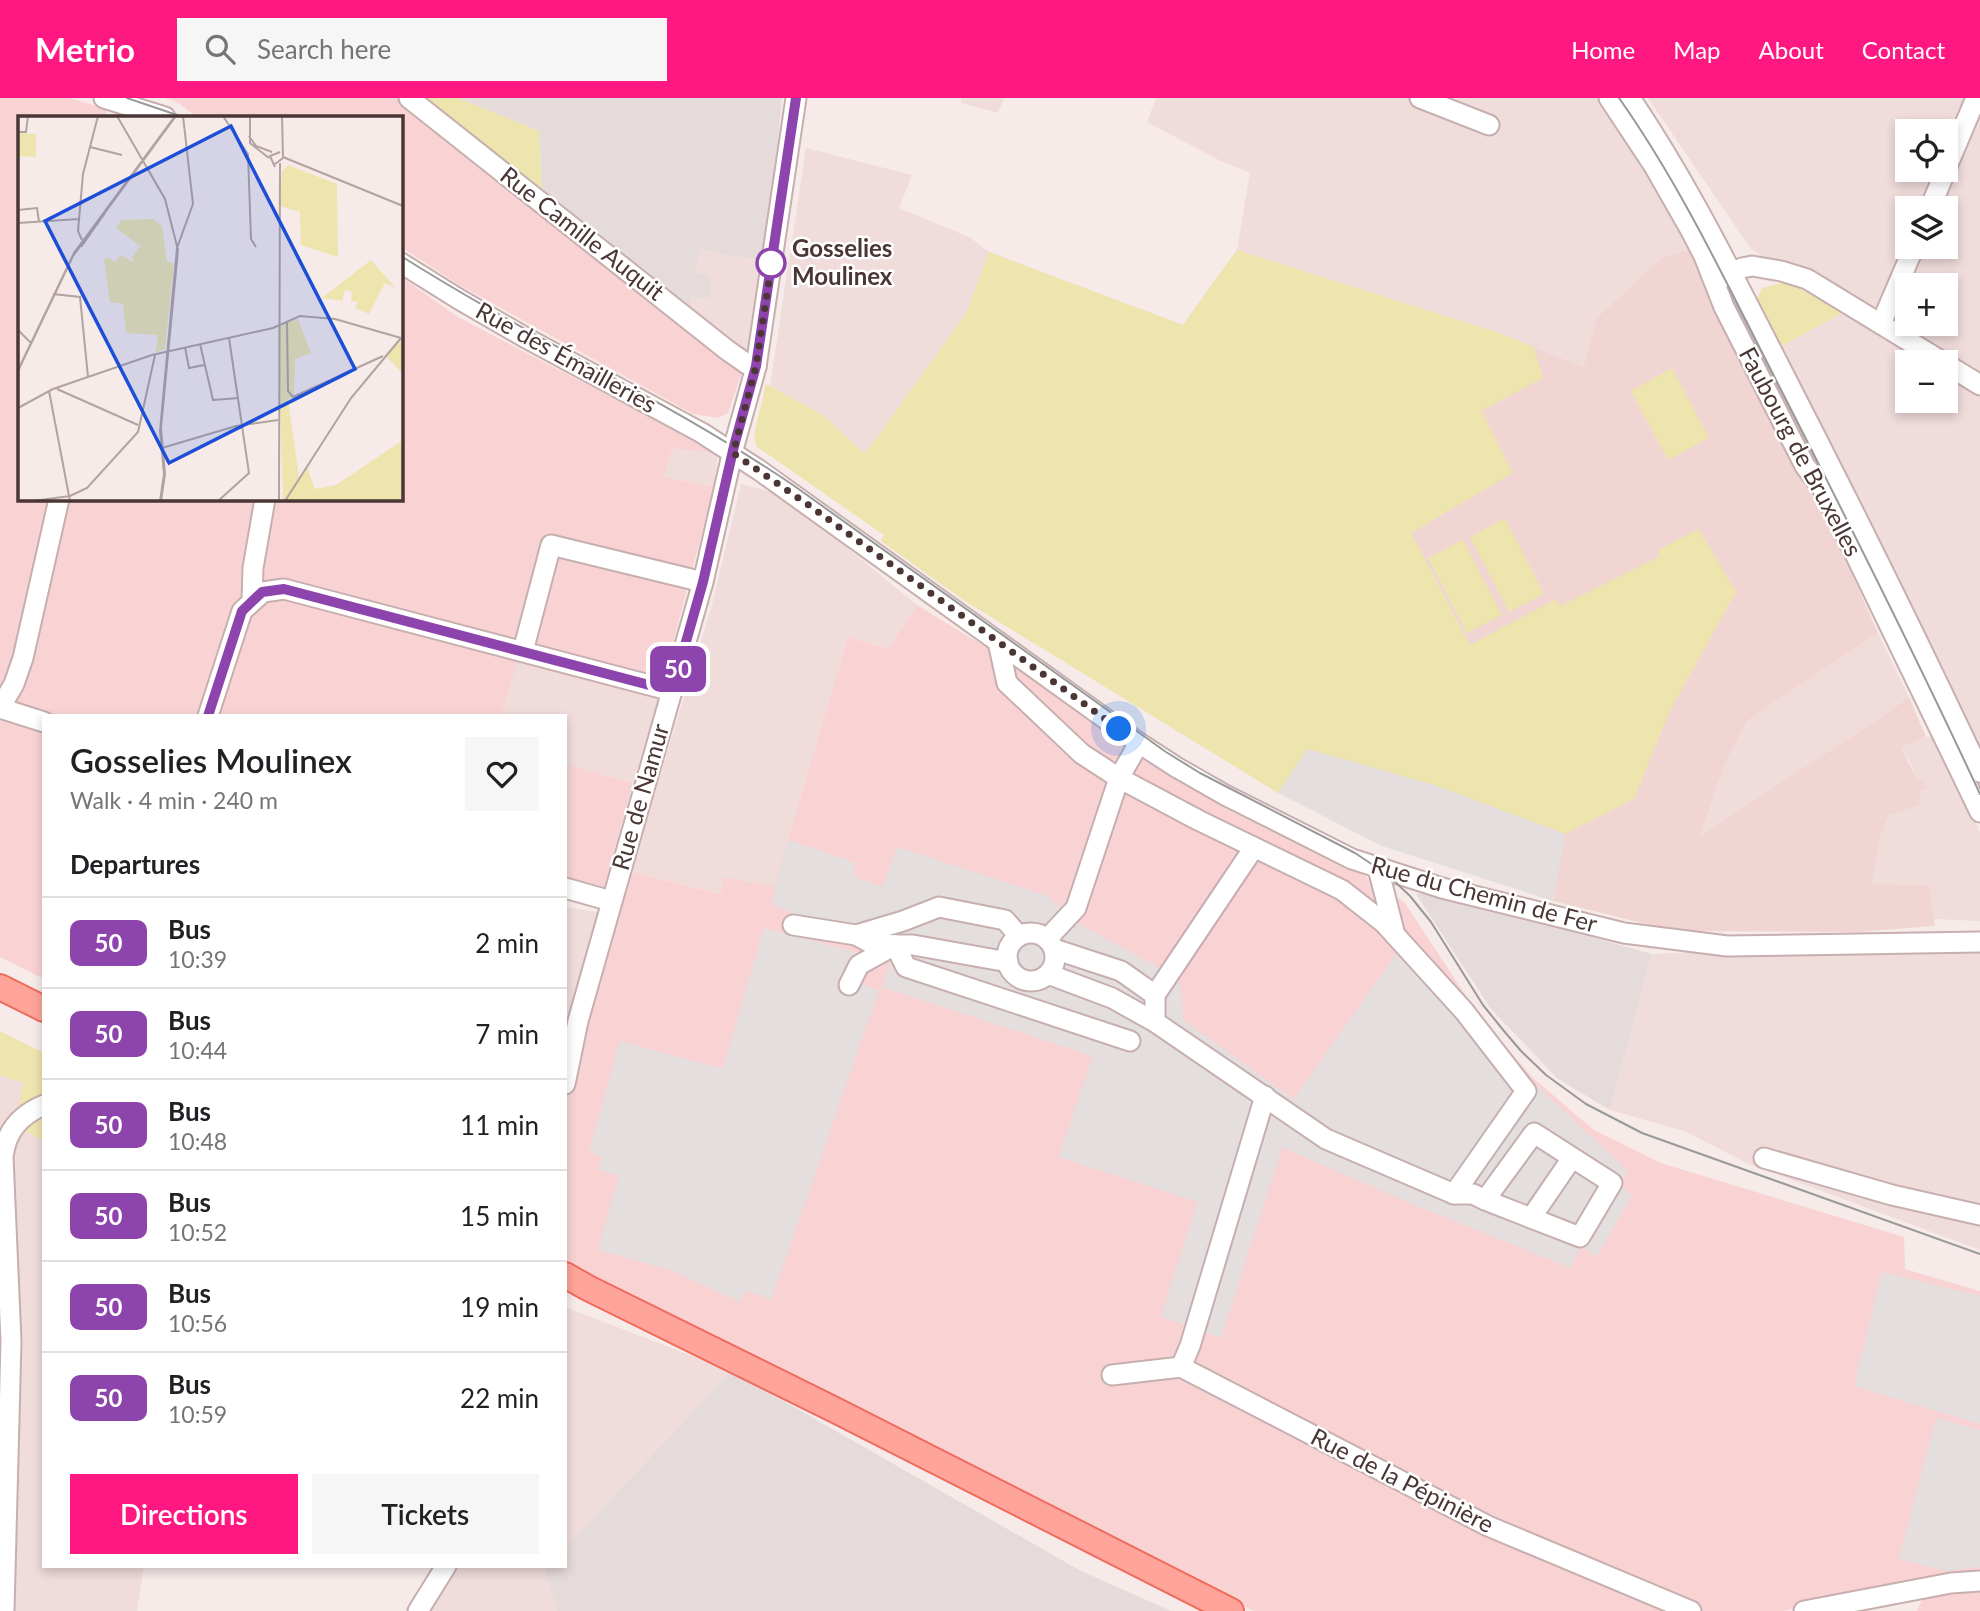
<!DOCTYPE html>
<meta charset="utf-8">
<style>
:root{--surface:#fff;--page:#f6f6f6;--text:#202124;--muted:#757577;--line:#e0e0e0;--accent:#ff1881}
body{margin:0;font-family:Lato,sans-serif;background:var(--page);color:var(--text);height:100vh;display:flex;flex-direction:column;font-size:26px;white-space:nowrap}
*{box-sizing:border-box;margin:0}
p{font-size:23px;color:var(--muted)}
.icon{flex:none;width:38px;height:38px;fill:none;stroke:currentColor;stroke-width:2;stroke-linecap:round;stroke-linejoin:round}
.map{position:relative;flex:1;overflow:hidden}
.details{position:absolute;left:42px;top:616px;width:525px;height:854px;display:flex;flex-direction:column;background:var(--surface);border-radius:0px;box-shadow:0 4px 10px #0003}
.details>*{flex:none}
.badge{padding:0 14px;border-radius:10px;font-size:24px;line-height:46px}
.controls{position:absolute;left:1895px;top:21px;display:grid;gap:14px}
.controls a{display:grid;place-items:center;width:63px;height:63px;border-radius:0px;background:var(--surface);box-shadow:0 4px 10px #0003;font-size:35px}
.you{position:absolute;width:35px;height:35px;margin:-18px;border:5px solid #fff;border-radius:50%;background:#1a73e8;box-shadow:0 0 0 10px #1a73e833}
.map>.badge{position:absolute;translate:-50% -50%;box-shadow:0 0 0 4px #fff}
h2{padding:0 28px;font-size:26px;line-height:63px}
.round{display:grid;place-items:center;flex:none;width:74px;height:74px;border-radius:0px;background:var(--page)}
.head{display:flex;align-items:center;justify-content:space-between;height:119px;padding:0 28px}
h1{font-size:33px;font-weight:600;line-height:52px}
.cta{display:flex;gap:14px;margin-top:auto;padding:14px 28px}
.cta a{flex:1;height:80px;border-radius:0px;background:var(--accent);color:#fff;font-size:28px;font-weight:600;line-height:80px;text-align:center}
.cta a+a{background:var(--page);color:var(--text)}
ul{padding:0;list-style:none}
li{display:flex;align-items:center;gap:21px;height:91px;padding:0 28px;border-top:2px solid var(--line)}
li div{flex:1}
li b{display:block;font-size:26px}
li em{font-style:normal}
li .badge{min-width:77px;font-weight:700;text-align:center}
header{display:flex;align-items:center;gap:42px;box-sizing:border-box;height:98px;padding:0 35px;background:var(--accent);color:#fff}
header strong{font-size:33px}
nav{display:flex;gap:38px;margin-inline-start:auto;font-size:24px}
.search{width:490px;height:63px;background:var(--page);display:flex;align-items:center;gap:18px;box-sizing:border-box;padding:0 24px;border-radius:0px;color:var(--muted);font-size:26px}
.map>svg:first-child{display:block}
.residential{fill:#efdcdb;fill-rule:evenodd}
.commercial{fill:#f9d3d4}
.industrial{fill:#e6dbdb}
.education{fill:#f1d5d2}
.green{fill:#eee4ae}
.parking{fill:#e4dede}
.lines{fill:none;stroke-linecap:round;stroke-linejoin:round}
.minor-casing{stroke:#c6afae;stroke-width:23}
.major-casing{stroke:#f06b5d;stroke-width:28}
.minor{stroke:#fff;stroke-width:19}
.major{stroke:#ffa49a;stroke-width:24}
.tram{stroke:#999;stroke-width:2}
.line-casing{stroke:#fff;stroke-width:16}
.line{stroke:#8e44ad;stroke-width:10}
.walk{stroke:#4b3636;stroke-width:7;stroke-dasharray:0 12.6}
.stop-dot{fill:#fff;stroke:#8e44ad;stroke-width:3.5}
.labels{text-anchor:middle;stroke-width:5;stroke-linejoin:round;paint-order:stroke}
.street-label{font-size:24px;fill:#4b3636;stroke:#fff}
.stop-label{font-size:24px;font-weight:bold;fill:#4b3636;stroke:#fff;text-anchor:start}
.inset-road{fill:none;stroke:#b2a3a1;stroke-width:2}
.view{fill:#1d4ed8;fill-opacity:0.15;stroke:#1d4ed8;stroke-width:3.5}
.inset-edge{fill:none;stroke:#4b3636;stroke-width:3.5}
</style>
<header>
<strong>Metrio</strong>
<div class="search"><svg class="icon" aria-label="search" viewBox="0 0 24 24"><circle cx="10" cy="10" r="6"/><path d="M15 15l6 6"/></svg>Search here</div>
<nav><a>Home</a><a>Map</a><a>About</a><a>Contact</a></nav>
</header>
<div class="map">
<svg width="1980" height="1513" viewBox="0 0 1980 1513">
<rect width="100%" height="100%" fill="#f6ebe9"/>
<!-- residential -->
<g class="residential">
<path d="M962,0h42l-6,15 -37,-10z"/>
<path d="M1156,0h444l95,150 -33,10 -78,109 -88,-35 -259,-82 13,-77 -31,-13 -72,-38z"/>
<path d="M1648,0h332v281l-192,-106 -37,-24zM1908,33h38v39h-38zM1908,110h38v39h-38zM1908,187h38v39h-38z"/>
<path d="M806,50l106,27 -13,33 70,29 20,15 -22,60 -102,142 -42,-39 -53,-29z"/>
<path d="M701,151l25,6 46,6 -13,85 -14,3 -54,-37 -1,-15 19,2 -14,-25z"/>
<path d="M1844,214l81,50h-17v39h38v-26l34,22v351l-95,-192 -109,-207z"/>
<path d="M671,349l47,6 -4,34 -51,-10z"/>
<path d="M741,386l34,9 28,19 114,93 -29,44 -40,-12 -74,251 -50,-11 -4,17 -89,-22 82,-271z"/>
<path d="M1878,535l31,64 -29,21 -180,119 25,-73 22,-43z"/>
<path d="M516,563l142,39 -25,83 -68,-19v-48h-64z"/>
<path d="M1934,638l46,96v89l-46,-2 -5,-34 -57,-1 8,-46 9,-25 30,-7 -2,-27 -6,-15 -10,-16 25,-11z"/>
<path d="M565,809l43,7 -30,107 -13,-3z"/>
<path d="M1980,850v302l-231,-86 -65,-33 -74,-21 42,-156 114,-5z"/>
<path d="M0,977l24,8 20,47v436h100l-7,45h-137z"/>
<path d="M565,1209l166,64 -166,177z"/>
<path d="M457,1468h91l-2,4 11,41h-132z"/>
</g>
<!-- commercial -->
<g class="commercial">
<path d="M0,0h70l36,11v8h-87v382h382v-222l57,40 260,136 -46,-5 -8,29 50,10 -56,213 -141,-38 -16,54h-457v263l-44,-22z"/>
<path d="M166,0h234l143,117 199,157 -14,41 -10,5 -25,-4 -232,-128 -60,-39v-130h-201l-12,-6 -9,-8z"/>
<path d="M917,507l114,70 175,118 154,80 45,30 76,116 52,59 61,52 67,33 243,74 1,32 75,22v282l-104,17 -93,21h-529l-347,-165 -342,-171v-178l66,-225 89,22 4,-17 50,10 74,-250 40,12z"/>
<path d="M565,666l68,19 -29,104 -39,-10z"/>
<path d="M1980,1484v29h-63l11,-24z"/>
</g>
<!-- industrial -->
<g class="industrial">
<path d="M458,0h324l-16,162 -40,-5 -25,-6 -6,24 16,2 -2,24 -18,-2v15l-149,-121 -3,-60z"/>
<path d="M1416,796h22l214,60 -42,156 -52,-31 -67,-70z"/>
<path d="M731,1273l350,200 90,40h-614l-12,-42 3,-3h17v-18z"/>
</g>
<!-- education -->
<path class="education" d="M1695,150l138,283 45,102 -131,88 -22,43 -25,72 180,-118 29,-21 17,40 -25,11 16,31h5l4,9 -6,3 -1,15 -30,8 -9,24 -8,46 57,1 6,41 -78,6 -183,-1 -121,-30 11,-67 -256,-85 -30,44 -413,-339 102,-142 22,-60 194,73 54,-75 259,82 88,35 13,-49 65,-60z"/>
<!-- green -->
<g class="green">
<path d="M416,0h42l81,33 3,60z"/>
<path d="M1237,152l259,82 38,15 9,31 -62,33 32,62 -102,60 59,112 86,-46 4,7 100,-50 -2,-6 41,-21 37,63 -66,119 -36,88 -69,35 -131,-49 -126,-36 -30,44 -313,-192 -84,-60 3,-6 -128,-89 -2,-11 12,-51 57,31 42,39 102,-142 22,-60 194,73z"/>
<path d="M1786,184l58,30 -68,37 -21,-46 7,-15z"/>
<path d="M1672,270l37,70 -41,22 -37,-69z"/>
<path d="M1505,420l39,76 -35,18 -39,-75z"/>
<path d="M1463,442l39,75 -35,18 -39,-75z"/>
<path d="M0,933l44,22v88l-30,-16 10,-42 -24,-8z"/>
</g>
<!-- parking -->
<g class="parking">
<path d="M1307,651l127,36 131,49 -12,67 -171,-55 -104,-53z"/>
<path d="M788,742l68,23 -3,7 4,8 26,9 14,-40 148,48 38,31 96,53 5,42 110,78 102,-145 232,217 -8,15 12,9 -35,62 -16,-11 -10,22 -161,-65 -128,-56 -61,191 -60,-22 37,-114 -139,-45 34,-101 -211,-69 18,-55 -59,1 -70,-29z"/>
<path d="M764,830l95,25 -3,3 -6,24 29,10 -108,310 -24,-10 -7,12 -69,-32 -73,-20 21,-74 -21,-7 4,-12 -13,-5 31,-111 103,28z"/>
<path d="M1882,1174l98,24v128l-126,-38z"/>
<path d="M1936,1320l44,12v137l-34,4 -47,-12z"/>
</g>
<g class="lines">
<defs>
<g id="minor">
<path d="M104,0l61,19"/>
<path d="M409,0l318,252 20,14 9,3"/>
<path d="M1420,0l69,27"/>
<path d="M1609,0l45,68 36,63 14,27 20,51 81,159 19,24 156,322"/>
<path d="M1630,0c58,85 103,178 150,269 69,134 136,269 200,405"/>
<path d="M1946,71l30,-71"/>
<path d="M1930,110l16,-38"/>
<path d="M401,165l56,35 69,40 176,95 57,37 380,273 37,24 49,28 127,64 90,29 182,45 103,13 253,-4"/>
<path d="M1720,181l22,-11 10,-2 29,5 26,8 136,83"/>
<path d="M1881,226l33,-77"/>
<path d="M1946,266l34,21"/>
<path d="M252,503l1,-33 12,-69"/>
<path d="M998,544l9,41 75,71 37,24 79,42 144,70 42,33 11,12"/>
<path d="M523,553l28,-106 152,37"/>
<path d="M0,610l14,-24 9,-26 36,-159"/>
<path d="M0,610l44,14"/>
<path d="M208,618l34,-105 21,-19 21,-3 388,102"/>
<path d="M1378,770l17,67 69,76 62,80 -72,103"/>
<path d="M565,790l46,13"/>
<path d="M793,827l63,10 15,8 24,2h18l95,17"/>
<circle cx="1031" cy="859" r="24"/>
<path d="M856,837l47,-14 36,-14 66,13 14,16"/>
<path d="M1047,841l29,-31 43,-130 20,-35"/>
<path d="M895,847l11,22 224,74"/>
<path d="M1054,851l67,22 34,24"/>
<path d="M1048,876l64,24 43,24 171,117 128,55h19l12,6 95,37 32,-54 -78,-50 -49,67"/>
<path d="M849,887l10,-20 36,-20"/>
<path d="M1155,924v-27l98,-146"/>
<path d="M565,986l13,-63 125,-439 31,-136 22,-79 40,-269"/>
<path d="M1764,1060l128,37 88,20"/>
<path d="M1531,1120l41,-60"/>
<path d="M1181,1269l9,-21 75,-250"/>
<path d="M1112,1277l69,-8 307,159 203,85"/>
<path d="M4,1513l7,-270 -8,-184c3,-26 17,-42 41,-52"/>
<path d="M418,1513l28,-45"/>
<path d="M1804,1513l147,-28 29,-2"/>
</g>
<g id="major">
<path d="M0,889l44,22"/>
<path d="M565,1177l23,13 249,123 394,200"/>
</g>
</defs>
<!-- minor casing -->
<use href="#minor" class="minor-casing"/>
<!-- major casing -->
<use href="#major" class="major-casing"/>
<!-- minor -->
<use href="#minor" class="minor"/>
<!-- major -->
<use href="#major" class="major"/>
<!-- tram -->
<g class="tram">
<path d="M127,0l56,19"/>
<path d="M1619,0c62,88 108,186 157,282 70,137 139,274 204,414"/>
<path d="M401,158c128,81 266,144 392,229l373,267 34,21 155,80 33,22 22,21 21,26 52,83 21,26 17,20 25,24 40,29 56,29 338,121"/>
</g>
</g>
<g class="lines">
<defs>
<path id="line" d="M208,618l34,-105 20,-19 22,-3 388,102 31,-109 31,-136 22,-80 40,-268"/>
</defs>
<!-- line casing -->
<use href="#line" class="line-casing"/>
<!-- line -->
<use href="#line" class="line"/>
<!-- walk -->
<path class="walk" d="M771,165l1,-2 -16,105 -23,87 77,53 309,223"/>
</g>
<!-- markers -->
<circle class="stop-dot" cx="771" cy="165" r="14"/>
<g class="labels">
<!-- street labels -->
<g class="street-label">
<text transform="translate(582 136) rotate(38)" y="8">Rue Camille Auquit</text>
<text transform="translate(566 260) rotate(29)" y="8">Rue des Émailleries</text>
<text transform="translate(1800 354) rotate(62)" y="8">Faubourg de Bruxelles</text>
<text transform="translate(641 699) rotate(-74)" y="8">Rue de Namur</text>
<text transform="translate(1484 797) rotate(15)" y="8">Rue du Chemin de Fer</text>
<text transform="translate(1402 1383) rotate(27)" y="8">Rue de la Pépinière</text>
</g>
<!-- stop labels -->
<g class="stop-label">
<text x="792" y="159">Gosselies<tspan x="792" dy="28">Moulinex</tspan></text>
</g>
</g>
<!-- overview -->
<g transform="translate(18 18)">
<rect width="385" height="385" fill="#f6ebe9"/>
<path d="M0,17l18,1v23l-18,-1zM270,49l49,19 1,73 -37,-12 -1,-33 -20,-6 2,-35zM135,103l9,7 5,36 7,1 -9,86 -9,3 2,-17 -32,-2 -3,-29 -13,-2 -6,-42 3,-3 8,5 6,-7 13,8 -2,-6 7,-10 5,2 -28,-21 5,-8zM353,144l25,28 -11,-5 -16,31 -14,-6 3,-6 -7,-1 1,-9 -7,-2 -3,11 -20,-3zM280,203l13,34 -16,6 -1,39 -6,1 11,78 8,-10 8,22 21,-4 67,-45v61h-120l-5,-176zM385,222v36l-18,-19z" fill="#eee4ae"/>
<path class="inset-road" d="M99,0l48,83 13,51 -17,178 4,46 -4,27M205,0l25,38 3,85 5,8M232,0v27l19,15M0,16h8l2,-16M231,20l7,10 16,6M72,31l32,8M265,41l120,49M257,48l8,-6 -1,-42M257,51l-5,-11 10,-4M0,94l19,-2 2,14M0,107l61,-4M64,124l-4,-9 5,-57 15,-58M63,131l24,-34M35,178l27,3 8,80M269,206l1,69 5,6 90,-41M0,214l13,13 -13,27M13,227l43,-90 101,-137M182,228l13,56 26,-2M167,231l4,21 15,-3M0,255l55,-115 103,-140M39,273l81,36M31,275l21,110M0,292l35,-19 99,-34 121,-27 27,-12 35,3 66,19M144,332l74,-22 42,-6M15,385l37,-5 17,-8 51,-56 17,-77M142,385l4,-27 -4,-43 17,-183 16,-44 -10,-88M200,385l31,-28 -20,-135M261,385l1,-338M267,385l66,-103 50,-60"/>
<path class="view" d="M213,10l124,243 -186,94 -124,-242z"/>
<rect width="385" height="385" class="inset-edge"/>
</g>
</svg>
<div class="controls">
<a><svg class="icon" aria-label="locate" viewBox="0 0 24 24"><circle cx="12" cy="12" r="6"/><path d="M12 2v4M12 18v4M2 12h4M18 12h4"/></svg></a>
<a><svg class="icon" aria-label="layers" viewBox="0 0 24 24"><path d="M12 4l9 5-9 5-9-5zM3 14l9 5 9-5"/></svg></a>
<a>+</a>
<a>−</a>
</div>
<div class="you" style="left:1119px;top:631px"></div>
<b class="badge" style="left:678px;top:571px;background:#8e44ad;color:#fff">50</b>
<section class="details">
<div class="head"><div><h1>Gosselies Moulinex</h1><p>Walk · 4 min · 240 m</p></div><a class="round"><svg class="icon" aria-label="heart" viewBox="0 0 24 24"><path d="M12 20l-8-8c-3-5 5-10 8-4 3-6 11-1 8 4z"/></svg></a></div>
<h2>Departures</h2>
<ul>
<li><span class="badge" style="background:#8e44ad;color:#fff">50</span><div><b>Bus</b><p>10:39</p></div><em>2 min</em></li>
<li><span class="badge" style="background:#8e44ad;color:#fff">50</span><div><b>Bus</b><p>10:44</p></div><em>7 min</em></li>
<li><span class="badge" style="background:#8e44ad;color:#fff">50</span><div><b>Bus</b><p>10:48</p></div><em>11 min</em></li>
<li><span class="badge" style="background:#8e44ad;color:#fff">50</span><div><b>Bus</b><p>10:52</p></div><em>15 min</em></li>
<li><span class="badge" style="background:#8e44ad;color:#fff">50</span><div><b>Bus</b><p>10:56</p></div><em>19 min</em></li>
<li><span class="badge" style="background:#8e44ad;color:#fff">50</span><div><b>Bus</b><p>10:59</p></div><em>22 min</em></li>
</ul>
<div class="cta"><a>Directions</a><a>Tickets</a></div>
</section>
</div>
